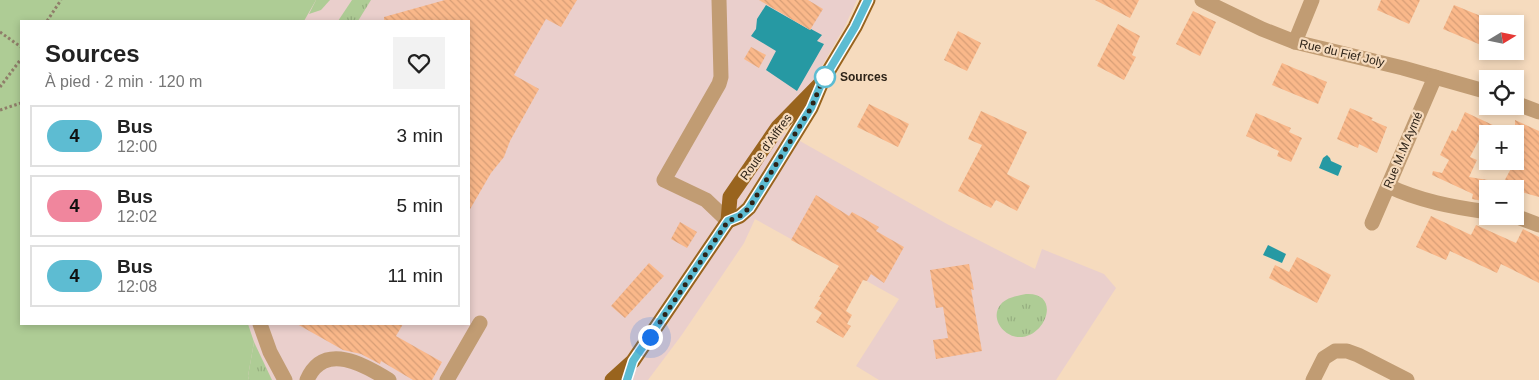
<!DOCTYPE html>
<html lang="fr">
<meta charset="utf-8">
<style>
:root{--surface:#fff;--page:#f2f2f2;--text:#222;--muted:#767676;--line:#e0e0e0}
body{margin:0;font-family:Arial,sans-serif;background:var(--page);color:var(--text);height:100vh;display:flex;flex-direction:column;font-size:19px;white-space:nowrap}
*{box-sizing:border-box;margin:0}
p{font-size:16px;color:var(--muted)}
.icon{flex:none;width:28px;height:28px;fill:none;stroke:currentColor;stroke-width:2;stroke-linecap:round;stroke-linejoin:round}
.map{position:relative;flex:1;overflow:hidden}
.side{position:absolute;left:20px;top:20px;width:450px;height:305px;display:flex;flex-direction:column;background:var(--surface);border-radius:0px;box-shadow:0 2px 8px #0003}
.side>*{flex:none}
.badge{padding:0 10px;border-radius:16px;font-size:18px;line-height:32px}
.needle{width:32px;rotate:80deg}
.buttons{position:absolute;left:1479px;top:15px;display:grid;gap:10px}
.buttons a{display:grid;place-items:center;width:45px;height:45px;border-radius:0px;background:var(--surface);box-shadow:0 2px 8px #0003;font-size:25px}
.you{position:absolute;width:25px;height:25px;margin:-12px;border:4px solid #fff;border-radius:50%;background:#1a73e8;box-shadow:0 0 0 8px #1a73e833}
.map>.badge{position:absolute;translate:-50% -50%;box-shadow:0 0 0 2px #fff}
.round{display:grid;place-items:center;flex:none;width:52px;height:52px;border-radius:0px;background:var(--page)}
.summary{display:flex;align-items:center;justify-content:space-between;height:85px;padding:0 25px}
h1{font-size:24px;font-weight:600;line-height:38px}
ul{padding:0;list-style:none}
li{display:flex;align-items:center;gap:15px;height:62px;margin:0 10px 8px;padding:0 15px;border:2px solid var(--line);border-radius:0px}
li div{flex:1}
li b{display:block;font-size:19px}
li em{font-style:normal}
li .badge{min-width:55px;font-weight:700;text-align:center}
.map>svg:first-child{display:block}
.commercial{fill:#eacfcc;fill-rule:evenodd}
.grass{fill:url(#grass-tufts)}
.garden{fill:#aecc95}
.water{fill:#2699a3}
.building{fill:url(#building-back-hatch)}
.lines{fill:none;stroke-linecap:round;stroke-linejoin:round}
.path{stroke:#8f7d69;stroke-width:3;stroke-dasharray:2.5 2.5;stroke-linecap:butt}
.minor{stroke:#c19c73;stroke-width:15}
.major{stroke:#99641e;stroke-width:15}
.line-casing{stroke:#fff;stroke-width:11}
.line{stroke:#5dbcd2;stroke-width:8}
.walk{stroke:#2d2318;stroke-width:5;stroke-dasharray:0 9}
.stop-dot{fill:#fff;stroke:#5dbcd2;stroke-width:2.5}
.labels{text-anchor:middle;stroke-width:4.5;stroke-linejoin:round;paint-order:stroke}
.street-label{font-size:12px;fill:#2d2318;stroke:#f6dbbe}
.stop-label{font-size:12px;font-weight:bold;fill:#2d2318;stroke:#f6dbbe;text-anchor:start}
</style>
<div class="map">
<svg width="1539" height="380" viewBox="0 0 1539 380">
<defs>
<pattern id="grass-tufts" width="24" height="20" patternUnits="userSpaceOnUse" patternTransform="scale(1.25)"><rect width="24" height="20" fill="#aecc95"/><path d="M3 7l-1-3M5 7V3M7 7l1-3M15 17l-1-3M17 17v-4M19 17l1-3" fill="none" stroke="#96af80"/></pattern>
<pattern id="building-back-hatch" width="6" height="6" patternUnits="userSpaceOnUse" patternTransform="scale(1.25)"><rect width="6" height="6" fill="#fab88a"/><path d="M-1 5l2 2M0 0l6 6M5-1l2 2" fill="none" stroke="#d79e76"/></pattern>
</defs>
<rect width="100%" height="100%" fill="#f6dbbe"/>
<!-- commercial -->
<path class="commercial" d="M0,0h857l-12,26 -61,106 163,92 88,45 7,-20 62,25 12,14 -60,92h-177l-23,-14 43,-67 -144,-80 -11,24 -27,40 -36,53 -33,44h-648zM21,21h448v303h-448z"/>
<!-- grass -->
<g class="grass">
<path d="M316,0h14l-9,10 -12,4z"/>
<path d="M352,0h19l-13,21h-20z"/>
<path d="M1026,294c36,-2 20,44 -7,43 -15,0 -30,-19 -18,-33 6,-7 16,-8 25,-10z"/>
<path d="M254,342l18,38h-23l-1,-4z"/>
</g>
<!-- garden -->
<path class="garden" d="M0,0h316l-12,21h-283v303h227l6,18 -6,34 1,4h-249z"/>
<!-- water -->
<g class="water">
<path d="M766,5l44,25 1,-1 11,6 -5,6 7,3 -27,47 -31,-21 10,-19 -25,-15 5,-7 1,-10z"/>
<path d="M1327,155l3,3 1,3 11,5 -4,10 -19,-8 4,-10z"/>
<path d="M1268,245l18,9 -4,9 -19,-8z"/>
</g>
<!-- building -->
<g class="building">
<path d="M445,0h132l-16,27 -15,-8 -32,56 25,14 -29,52 -6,16 -13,16 -22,38v-190h-85v-4z"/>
<path d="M759,0h49l15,9 -13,21z"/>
<path d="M1095,0h44l-9,18z"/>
<path d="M1381,0h39l-11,24 -32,-14z"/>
<path d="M1454,5l34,14v29l-45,-19z"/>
<path d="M1193,11l23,11 -16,34 -24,-12z"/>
<path d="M1118,24l22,12 -8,19 4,2 -12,23 -27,-14z"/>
<path d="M958,31l23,12 -14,28 -23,-11z"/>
<path d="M751,47l15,8 -7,13 -15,-9z"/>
<path d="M1282,63l45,19 -9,22 -46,-19z"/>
<path d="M869,104l40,20 -11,23 -41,-20z"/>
<path d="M1350,108l23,10 -2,2 16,7 -10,26 -18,-9 -1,4 -21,-9z"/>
<path d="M981,111l46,21 -20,42 23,12 -13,25 -21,-11 -5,8 -33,-17 24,-46 -14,-6z"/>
<path d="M1465,112l47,22h-30l-12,23 7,3 -8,17 19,3v22l-16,-3 1,-5 -41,-19 1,-4 9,2 7,-13 -9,-5 12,-25 4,2z"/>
<path d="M1256,113l35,15 -2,4 13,6 -11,24 -14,-6 2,-5 -33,-15z"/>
<path d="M1515,120l24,11v66l-24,-7v-1h-15l15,-28z"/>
<path d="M816,195l33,21 3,-4 27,15 -3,4 28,16 -20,36 -13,-9 -4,7 -4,-1 -17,31 6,4 -5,9 4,2 -8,12 -27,-16 6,-9 -8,-5 7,-11h-2l20,-31 -48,-26z"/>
<path d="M1431,216l40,19 5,-10 40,18 7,-14 16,8v46l-38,-19 -4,9 -47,-22 -4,9 -30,-13z"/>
<path d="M680,222l17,10 -10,16 -16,-9z"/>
<path d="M1297,257l34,18 -14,28 -48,-25 6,-13 14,7z"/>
<path d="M649,263l15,13 -39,42 -14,-12z"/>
<path d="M969,264l5,26 -3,-1 11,62 -46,8 -3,-19 15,-2 -5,-31 -7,1 -6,-38z"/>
<path d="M297,324h106l-7,12 46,26 -10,18h-19l-32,-19 -1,3 -19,-10 -18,-4z"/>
</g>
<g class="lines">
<!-- path -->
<g class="path">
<path d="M47,21l14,-21"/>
<path d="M0,32l21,15"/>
<path d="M0,87l21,-28"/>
<path d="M0,110l21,-7"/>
</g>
<!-- minor -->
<g class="minor">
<path d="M719,0l2,77 -2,7 -55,96 42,20 22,21"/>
<path d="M1202,0l60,29 33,13 108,26 85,24"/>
<path d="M1295,42l17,-42"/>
<path d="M1515,103l24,9"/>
<path d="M1388,186c32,15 64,21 100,26"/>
<path d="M1515,216l24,9"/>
<path d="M1372,223l63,-146"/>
<path d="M260,324l10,28 15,28"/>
<path d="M307,380c17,-39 58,-15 82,0"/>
<path d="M447,380l33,-57"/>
<path d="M1313,380l11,-22 11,-7h12l11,4 49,25"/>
</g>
<!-- major -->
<g class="major">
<path d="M728,221l12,-5 9,-8 22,-35 40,-65 11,-26 33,-55 13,-27"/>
<path d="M612,380l21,-19 95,-140 2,-24 48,-70 44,-45"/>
</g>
</g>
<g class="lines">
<defs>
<path id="line" d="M627,380l6,-19 95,-140 12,-5 9,-8 22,-35 40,-65 11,-26 33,-55 13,-27"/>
</defs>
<!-- line casing -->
<use href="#line" class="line-casing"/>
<!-- line -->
<use href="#line" class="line"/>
<!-- walk -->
<path class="walk" d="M650,337l78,-116 12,-5 9,-8 62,-100 11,-26 4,-6 -1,1"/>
</g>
<!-- markers -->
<circle class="stop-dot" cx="825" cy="77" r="10"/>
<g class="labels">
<!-- street labels -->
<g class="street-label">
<text transform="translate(1342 53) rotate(13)" y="4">Rue du Fief Joly</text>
<text transform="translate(766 147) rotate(-54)" y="4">Route d'Aiffres</text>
<text transform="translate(1403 150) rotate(-67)" y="4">Rue M.M Aymé</text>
</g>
<!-- stop labels -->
<g class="stop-label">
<text x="840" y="81">Sources</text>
</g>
</g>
</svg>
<div class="buttons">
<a><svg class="needle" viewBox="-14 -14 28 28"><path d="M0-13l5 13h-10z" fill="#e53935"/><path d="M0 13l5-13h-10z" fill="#767676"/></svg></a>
<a><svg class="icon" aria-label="locate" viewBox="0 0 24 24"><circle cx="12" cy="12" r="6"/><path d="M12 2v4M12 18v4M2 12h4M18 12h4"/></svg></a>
<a>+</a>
<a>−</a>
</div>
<div class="you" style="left:650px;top:337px"></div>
<section class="side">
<div class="summary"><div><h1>Sources</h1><p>À pied · 2 min · 120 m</p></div><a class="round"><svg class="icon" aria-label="heart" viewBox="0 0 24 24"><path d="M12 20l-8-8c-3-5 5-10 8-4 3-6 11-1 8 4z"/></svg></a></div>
<ul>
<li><span class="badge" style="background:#5dbcd2;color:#111">4</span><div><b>Bus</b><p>12:00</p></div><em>3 min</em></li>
<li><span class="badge" style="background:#f0869d;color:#111">4</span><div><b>Bus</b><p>12:02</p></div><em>5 min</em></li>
<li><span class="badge" style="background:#5dbcd2;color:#111">4</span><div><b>Bus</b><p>12:08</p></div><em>11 min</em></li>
</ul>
</section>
</div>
